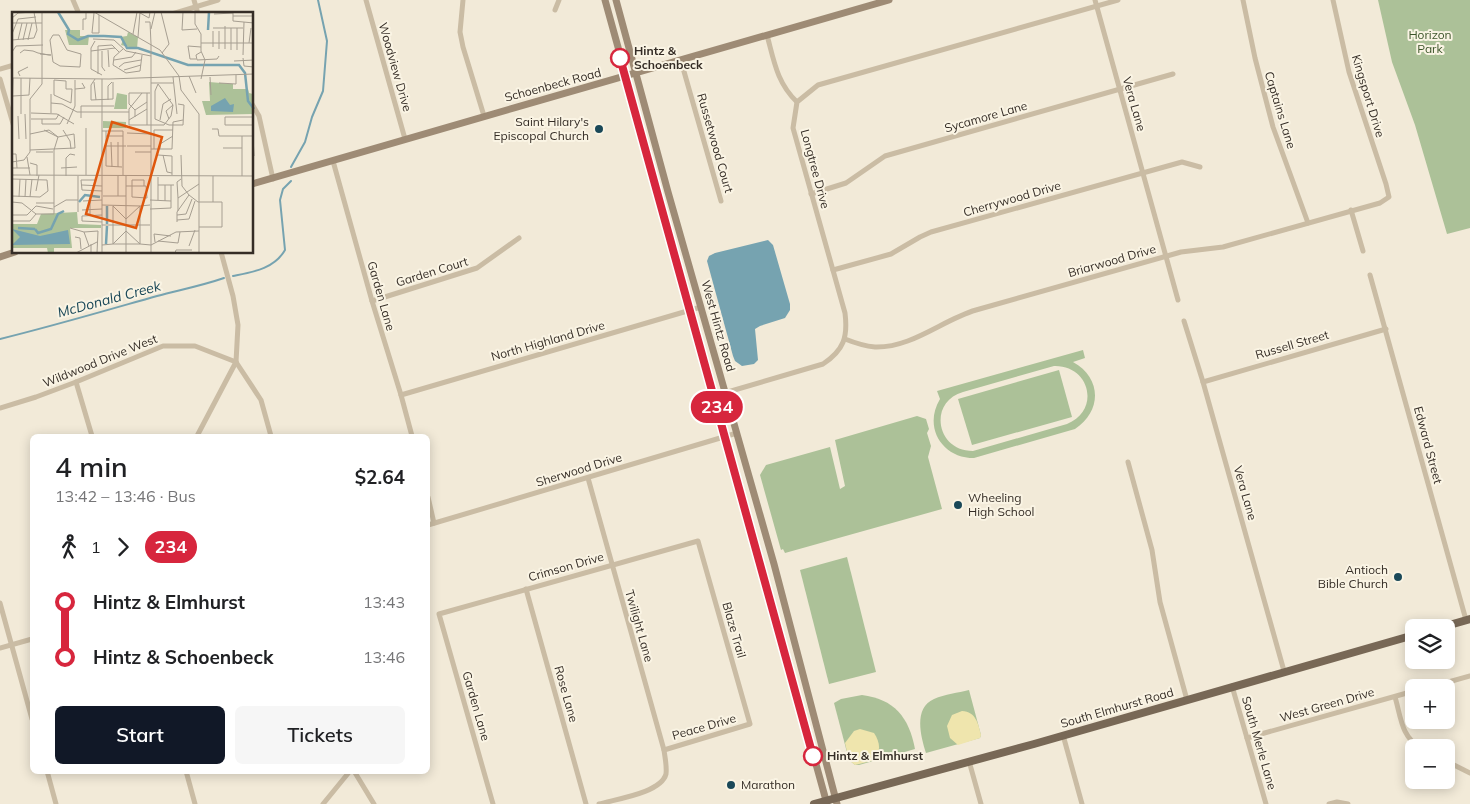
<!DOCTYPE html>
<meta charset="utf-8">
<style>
:root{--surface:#fff;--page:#f6f6f6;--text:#202124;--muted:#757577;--accent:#111827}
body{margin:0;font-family:Mulish,sans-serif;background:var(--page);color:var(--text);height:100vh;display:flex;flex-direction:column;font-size:19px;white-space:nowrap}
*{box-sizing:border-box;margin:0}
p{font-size:16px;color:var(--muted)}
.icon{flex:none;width:28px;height:28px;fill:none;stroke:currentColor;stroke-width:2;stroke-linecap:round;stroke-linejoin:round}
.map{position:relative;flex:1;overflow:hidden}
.side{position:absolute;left:30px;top:434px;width:400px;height:340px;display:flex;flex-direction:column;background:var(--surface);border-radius:8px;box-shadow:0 2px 12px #0003}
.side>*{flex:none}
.badge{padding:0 10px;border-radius:16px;font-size:18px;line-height:32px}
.tools{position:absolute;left:1405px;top:619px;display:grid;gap:10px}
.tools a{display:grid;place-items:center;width:50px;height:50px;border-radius:8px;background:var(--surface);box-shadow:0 2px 12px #0003;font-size:25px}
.map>.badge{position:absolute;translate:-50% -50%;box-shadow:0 0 0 2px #fff}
.legs{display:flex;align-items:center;gap:8px;height:55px;padding:0 25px;font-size:16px}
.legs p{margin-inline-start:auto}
.overview{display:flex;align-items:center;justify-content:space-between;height:85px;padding:0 25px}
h1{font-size:28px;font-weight:600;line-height:38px}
.primary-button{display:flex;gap:10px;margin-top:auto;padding:10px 25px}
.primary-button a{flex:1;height:58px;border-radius:8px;background:var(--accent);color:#fff;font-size:20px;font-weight:600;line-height:58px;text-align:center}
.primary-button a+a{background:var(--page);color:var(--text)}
ul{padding:0 25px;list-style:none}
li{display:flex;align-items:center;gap:18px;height:55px;font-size:19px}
li i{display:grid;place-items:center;width:8px;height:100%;margin:0 6px;background:currentColor}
li i::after{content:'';width:12px;height:12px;margin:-6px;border:4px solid;border-radius:50%;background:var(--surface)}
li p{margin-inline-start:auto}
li:first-child i{background:linear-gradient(#0000 50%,currentColor 0)}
li:last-child i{background:linear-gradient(currentColor 50%,#0000 0)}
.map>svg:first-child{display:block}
.green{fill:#acc198;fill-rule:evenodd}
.sand{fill:#efe5ad}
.water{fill:#76a3b0}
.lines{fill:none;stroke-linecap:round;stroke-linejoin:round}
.stream{stroke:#76a3b0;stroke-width:2}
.street{stroke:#cabca4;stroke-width:5}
.secondary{stroke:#9e8b75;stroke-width:7}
.primary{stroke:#786856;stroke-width:8}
.line-1-casing{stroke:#fff;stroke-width:11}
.line-1{stroke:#d7263d;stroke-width:8}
.stop-1-dot{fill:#fff;stroke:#d7263d;stroke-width:2.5}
.poi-dot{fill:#1a4858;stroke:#faf4e4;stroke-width:2}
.labels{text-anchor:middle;stroke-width:4;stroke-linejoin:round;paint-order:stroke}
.park-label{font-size:12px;fill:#3c5429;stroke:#faf4e4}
.stop-label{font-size:12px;font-weight:bold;fill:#352d26;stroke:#faf4e4;text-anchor:start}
.street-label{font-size:12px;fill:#352d26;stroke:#faf4e4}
.poi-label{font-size:12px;fill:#352d26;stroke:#faf4e4;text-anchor:end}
.water-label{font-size:14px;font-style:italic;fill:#1a4858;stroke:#faf4e4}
.inset-river{fill:none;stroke:#76a3b0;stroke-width:2.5}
.inset-road{fill:none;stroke:#a69e91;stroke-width:1}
.view{fill:#df570d;fill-opacity:0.15;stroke:#df570d;stroke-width:2.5}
.inset-edge{fill:none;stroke:#352d26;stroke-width:2.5}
</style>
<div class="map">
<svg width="1470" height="804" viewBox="0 0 1470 804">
<rect width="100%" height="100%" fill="#f2ead8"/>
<!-- green -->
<g class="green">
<path d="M1378,0h92v228l-23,6 -32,-109 -23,-63z"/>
<path d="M1083,350l2,8 -12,4c29,16 29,49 2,67l-101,29c-32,0 -51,-31 -34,-59l-3,-8zM1054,366c36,-1 47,44 13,58l-94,27c-37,0 -45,-49 -10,-59z"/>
<path d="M1059,370l13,47 -100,28 -14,-46z"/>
<path d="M917,416l9,3 3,10 -2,4 4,13 -3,11 14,52 -157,44 -2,-4 -2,1 -21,-75 6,-10 64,-18 10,42 5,-3 -10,-46z"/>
<path d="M847,557l29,115 -47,12 -29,-114z"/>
<path d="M969,690l12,45 -1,3 -54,15c-5,-16 -13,-45 8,-54 11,-5 24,-6 35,-9z"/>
<path d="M862,695c32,4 47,22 53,54l-56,16h-4l-6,-5 -15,-57 7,-4z"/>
</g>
<!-- sand -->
<g class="sand">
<path d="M962,711c14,1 16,12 19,24l-1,3 -22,7 -8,-7 -3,-12 5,-11z"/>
<path d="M860,729l14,4c6,9 7,17 1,27l-20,5 -6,-5 -4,-17 9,-12z"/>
</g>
<!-- water -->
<path class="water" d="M768,240l5,5 17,59v6l-5,8 -25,8 -5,3 3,31 -4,4 -12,2 -7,-5 -2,-5 -26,-95 2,-5 6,-3z"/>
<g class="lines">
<!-- stream -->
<g class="stream">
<path d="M291,167l14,-25 7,-25 11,-26 4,-50 -9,-41"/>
<path d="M233,276c20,-4 41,-7 52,-26l-5,-50 3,-11 8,-8"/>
<path d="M0,339c53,-13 104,-28 157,-43 22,-6 44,-10 67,-18"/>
</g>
<!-- street -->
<g class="street">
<path d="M73,0l6,14"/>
<path d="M194,0l4,14"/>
<path d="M366,0l39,139"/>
<path d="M463,0l-3,32 3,15 21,69"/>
<path d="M1095,0l83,300"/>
<path d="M1243,0l12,58 18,69 35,96"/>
<path d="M555,10l4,-10"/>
<path d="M172,14l46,-14"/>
<path d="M767,35c7,26 10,48 30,67"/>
<path d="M681,61l40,140"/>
<path d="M0,69l14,-4"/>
<path d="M0,79l14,48"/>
<path d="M252,104l7,12 14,63"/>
<path d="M333,161l39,140 29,94 11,41"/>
<path d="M811,194l35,-11 39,-27 288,-82"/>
<path d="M1351,210l12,41"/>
<path d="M833,270l58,-16 29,-17 11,-5 251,-70 18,5"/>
<path d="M1370,275l96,345"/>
<path d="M372,301l105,-33 42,-30"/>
<path d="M1184,321l19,61 81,289"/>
<path d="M845,339c10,4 19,7 30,8 37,1 67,-27 101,-37l205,-58 42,-5 157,-44 9,-6 -3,-13 -37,-112 -16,-72"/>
<path d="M236,362l25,38 10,36"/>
<path d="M76,382l16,54"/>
<path d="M1203,382l183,-53"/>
<path d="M401,395l300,-88"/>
<path d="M714,396l109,-32c21,-14 25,-27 22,-51l-52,-185 4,-26 21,-17 300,-85"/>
<path d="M0,408l36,-11 40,-15 87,-36h32l41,16"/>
<path d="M197,436l39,-74 2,-37 -5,-29 -12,-44"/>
<path d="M1128,462l24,88 8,52 27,98"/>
<path d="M588,478l76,272c1,8 3,16 2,24 -5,19 -50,25 -67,30"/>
<path d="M428,497l6,26"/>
<path d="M428,525l309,-92"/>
<path d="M526,589l60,215"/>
<path d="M0,603l32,116"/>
<path d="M0,648l32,-9"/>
<path d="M1232,686l34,118"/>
<path d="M1427,688l43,-12"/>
<path d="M1395,697c6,20 6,40 26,51"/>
<path d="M1063,735l19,69"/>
<path d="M1247,738l167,-47"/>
<path d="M969,761l12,43"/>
<path d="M1446,761l24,12"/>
<path d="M47,771l9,33"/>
<path d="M186,771l9,33"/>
<path d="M354,771l20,33"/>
<path d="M323,804l27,-33"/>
<path d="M493,804l-54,-190 259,-73 52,183 -86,26"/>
<path d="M1329,804l8,-2 11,2"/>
</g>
<!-- secondary -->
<g class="secondary">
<path d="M605,0l222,804"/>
<path d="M616,0l52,192 106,372 63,240"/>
<path d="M252,184c212,-62 425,-123 637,-184"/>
<path d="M0,257l15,-5"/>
</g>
<!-- primary -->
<g class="primary">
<path d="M1439,628l31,-9"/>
<path d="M814,804l220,-60 380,-109"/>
</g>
</g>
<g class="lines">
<defs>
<path id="line-1" d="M620,58l193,698"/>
</defs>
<!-- line-1 casing -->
<use href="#line-1" class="line-1-casing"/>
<!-- line-1 -->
<use href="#line-1" class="line-1"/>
</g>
<!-- markers -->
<g class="stop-1-dot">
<circle cx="620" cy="58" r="9"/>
<circle cx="813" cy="756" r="9"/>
</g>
<g class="poi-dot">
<circle cx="599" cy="129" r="5"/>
<circle cx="958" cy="505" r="5"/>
<circle cx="1398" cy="577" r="5"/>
<circle cx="731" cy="785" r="5"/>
</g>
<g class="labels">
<!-- park labels -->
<g class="park-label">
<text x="1430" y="39">Horizon<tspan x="1430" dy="14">Park</tspan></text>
</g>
<!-- stop labels -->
<g class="stop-label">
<text x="634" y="55">Hintz &amp;<tspan x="634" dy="14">Schoenbeck</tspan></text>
<text x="827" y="760">Hintz &amp; Elmhurst</text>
</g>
<!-- street labels -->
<g class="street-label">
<text transform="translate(395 67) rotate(74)" y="4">Woodview Drive</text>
<text transform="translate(553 85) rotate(-15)" y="4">Schoenbeck Road</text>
<text transform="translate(1368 96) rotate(73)" y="4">Kingsport Drive</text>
<text transform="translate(1134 104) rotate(74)" y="4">Vera Lane</text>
<text transform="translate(1280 110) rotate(73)" y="4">Captains Lane</text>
<text transform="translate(986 117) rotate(-16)" y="4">Sycamore Lane</text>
<text transform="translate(715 143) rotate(74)" y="4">Russetwood Court</text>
<text transform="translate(815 169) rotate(75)" y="4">Longtree Drive</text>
<text transform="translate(1012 199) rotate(-16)" y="4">Cherrywood Drive</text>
<text transform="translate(1112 261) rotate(-16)" y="4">Briarwood Drive</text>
<text transform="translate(432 272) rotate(-17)" y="4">Garden Court</text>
<text transform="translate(381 296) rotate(74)" y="4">Garden Lane</text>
<text transform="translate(718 326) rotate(74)" y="4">West Hintz Road</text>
<text transform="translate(548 341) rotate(-16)" y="4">North Highland Drive</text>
<text transform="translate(1292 345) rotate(-16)" y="4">Russell Street</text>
<text transform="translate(100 361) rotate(-22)" y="4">Wildwood Drive West</text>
<text transform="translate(1428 445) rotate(75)" y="4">Edward Street</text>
<text transform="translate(579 470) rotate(-17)" y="4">Sherwood Drive</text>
<text transform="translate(1245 493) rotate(74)" y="4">Vera Lane</text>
<text transform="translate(566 567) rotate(-16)" y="4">Crimson Drive</text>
<text transform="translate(639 626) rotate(74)" y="4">Twilight Lane</text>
<text transform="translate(734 630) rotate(74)" y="4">Blaze Trail</text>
<text transform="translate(566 694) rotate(74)" y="4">Rose Lane</text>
<text transform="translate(1327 705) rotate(-16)" y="4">West Green Drive</text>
<text transform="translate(476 706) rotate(74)" y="4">Garden Lane</text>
<text transform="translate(1117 708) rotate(-16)" y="4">South Elmhurst Road</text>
<text transform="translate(704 727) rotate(-16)" y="4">Peace Drive</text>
<text transform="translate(1259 743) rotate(74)" y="4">South Merle Lane</text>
</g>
<!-- poi labels -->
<g class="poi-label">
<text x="589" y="126">Saint Hilary's<tspan x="589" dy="14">Episcopal Church</tspan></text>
<text x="968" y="502" text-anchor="start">Wheeling<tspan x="968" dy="14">High School</tspan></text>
<text x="1388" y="574">Antioch<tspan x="1388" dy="14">Bible Church</tspan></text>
<text x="741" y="789" text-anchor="start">Marathon</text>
</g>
<!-- water labels -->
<g class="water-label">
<text transform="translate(109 299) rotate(-15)" y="5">McDonald Creek</text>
</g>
</g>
<!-- overview -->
<g transform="translate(12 12)">
<rect width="241" height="241" fill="#f2ead8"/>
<path d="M53,18h15v6h9l-1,9h-19zM116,20l10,5 -1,12 -16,-4 2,-5 -3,-3 7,-1zM197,70l24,2v5h15l1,4 4,1v20l-47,1 -4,-14h8zM105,81l10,2v14h-13zM91,109l23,1v6h-23zM65,200l1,12 23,1v3h-31l2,20h-18v5h-6l-1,-5h-35v-24h25l4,-10z" fill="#acc198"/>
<path d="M213,86l5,7 4,-1 -1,8 -22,-1v-5zM0,217l28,7 28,-6 2,14 -58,1 8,-8z" fill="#76a3b0"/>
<path class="inset-river" d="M46,0l11,18 -1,4 10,6 10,-4h16M196,18l1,-18M92,24l17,1 6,11h11l50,17h51l6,8 3,28 6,8M67,190l6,-7 15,2M95,212v-18M6,216l17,1M23,217l3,4 13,-4 7,-15 6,-3M94,232l1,-18"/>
<path class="inset-road" d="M22,0l3,18 -3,8M82,0l66,38 19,26 2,14 18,24v139M149,0l8,32 -7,9M171,0l-1,18 15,-1M183,0v12l6,10v17l4,9 -4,19M82,1l-2,20h7v-18M128,1l9,5 1,-6M202,2l19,-1v8M221,4h21M0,6l6,-5 15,-1M221,9l21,2M133,10h5l1,22M0,11h30M201,16h30M139,17l4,-17M71,18v-11h3v-7M0,22l6,-15 18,-2M121,22l4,-22M47,23l8,15 14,4 -1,13 -20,-1 -7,-4 -3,-22 3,-5zM126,25l2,-25M81,27l21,1 12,11 25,5M0,28l22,-2M6,28l4,-17M11,28l4,-17M16,28l4,-17M83,29l-4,7v21l11,6M189,31h53M237,31l2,-15M201,35v-16M207,37v-18M213,37v-23M96,38l1,17M219,38v-22M225,38v-22M79,39l24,-3M90,39v16l3,4M0,40l4,-6 27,-1M189,40l-5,3 1,5 20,-1 2,-3M8,41l4,-3 9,1 5,2 11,2h2l-11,-1M231,43l1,-33M231,46l1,8 10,1M184,47h-6l-2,-13 13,1M102,48l18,-3 4,-5M222,49l20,-1M101,53l1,-8 9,-8M101,53l13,8M107,55l5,-4 17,-3M112,58l17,-5M114,61l14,-2 2,-16M86,62v-28l14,-1 7,7M8,64l-2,-4 10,-5M177,64l7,17M161,65l4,37M198,65l1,18M0,66l97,1 145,-5M42,68l12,1v8h6l-1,14 -17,-8zM82,70l2,18M139,71h22M207,71l17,1v-9M146,72l-3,7v28l14,6h14l1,-20 -6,-1M63,77l10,-1 -3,-5M130,81l-13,16v16h35l7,-9 2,-11 -15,-21M135,81v32M1,84l16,-1 1,-17M79,88l22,-1v-17M79,88v-15l4,-6M96,88v-14l4,-4M39,91l11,1 15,8h52M123,98l-6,-6v-11h21M19,101l26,1 17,10M39,101v-19M0,102l1,-36M9,102v-36M13,102l1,25M6,104l1,23M123,105v-7l12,-8M242,105h-29v8h29M69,106v-12h33M19,107h25l3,-5M30,107v5h18l4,-7M157,107l-3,-8 7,-6M117,108l18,-11M148,108l3,-16 8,-5M55,112l8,-18v-26M200,117h6l1,7h35M51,118l7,11 1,8M90,119h21v44M94,119v35M115,121l24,1M94,124h17M241,124l1,20M99,130l1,25M94,134h20M115,134h24M211,136h19M139,137h21l1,-27 10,-2M142,137v-19h19M148,137v-5l13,-8M18,138l45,-2 -1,-14 -16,3 -14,-7M24,140h17M123,140h16M0,142h4l1,14M146,143l14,1v19M151,143l4,17 5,1M169,143l1,31 7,9 9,7h24v25h-23M15,145l3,18M0,150l12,-2 6,-8v-53l12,-15v-72M18,151l7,2v11M94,154l16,1M106,155v-25M0,156h18M49,156l16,-1M0,163l242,1M74,163v-47M54,164v-18l4,-4 5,1M66,164v36M106,164v20M114,164v77M230,164v-40M146,165v23M0,167l35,1 1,11M84,168h-15l1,10 20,1M70,173l20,1M146,173h16M114,174h20l1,12 -15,-1v-17h12v6M24,179l3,-16M0,184l28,1 8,-6M91,184h23M7,185l1,-18M13,185l1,-18M18,185l2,-18M78,186v17M166,186l-1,-16 4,-3M138,188l21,1M71,189l19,-1M153,189v-16M0,190l10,1 14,11M201,190v-26M24,191h18M90,193l38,1v38h-27v-38M101,194l13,13 14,-13 10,-1M42,195l12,-7h12M138,197l21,-1v-23M70,198l20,-1M166,199v-13l21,-14M0,203h15l9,-9 17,3M165,203l9,-1 6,-15M165,208l12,-1 6,-18M0,209h18l6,-7h18v-64l4,-13 -9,-7 -19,4M90,210l-20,-1v-5l20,-1M165,210v-10l12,-17M90,213h48M58,216l14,4 5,14M72,220l14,-1 -1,22M63,225l5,1 1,11M146,229l20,2 2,-11M143,230l-1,-8 17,2M90,233l11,-1 13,-13 14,13 11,1 25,-13 23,-1M177,234l6,-16M64,241l21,-11M72,241h7v-9M90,241v-174M139,241h24M139,241v-209M163,241l1,-3h16"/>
<path class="view" d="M100,110l50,15 -26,91 -50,-14z"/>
<rect width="241" height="241" class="inset-edge"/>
</g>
</svg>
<div class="tools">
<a><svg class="icon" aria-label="layers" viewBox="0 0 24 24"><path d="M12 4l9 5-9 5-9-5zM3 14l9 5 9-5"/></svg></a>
<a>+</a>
<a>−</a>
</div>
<b class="badge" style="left:717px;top:407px;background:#d7263d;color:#fff">234</b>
<section class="side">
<div class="overview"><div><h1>4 min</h1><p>13:42 – 13:46 · Bus</p></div><b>$2.64</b></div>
<div class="legs"><svg class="icon" aria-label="walk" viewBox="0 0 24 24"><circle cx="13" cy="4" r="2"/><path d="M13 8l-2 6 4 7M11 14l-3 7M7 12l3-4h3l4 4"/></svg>1<svg class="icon" aria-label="forward" viewBox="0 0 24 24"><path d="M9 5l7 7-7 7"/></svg><b class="badge" style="background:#d7263d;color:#fff">234</b></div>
<ul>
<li><i style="color:#d7263d"></i><b>Hintz &amp; Elmhurst</b><p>13:43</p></li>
<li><i style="color:#d7263d"></i><b>Hintz &amp; Schoenbeck</b><p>13:46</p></li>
</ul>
<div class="primary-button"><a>Start</a><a>Tickets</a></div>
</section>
</div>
